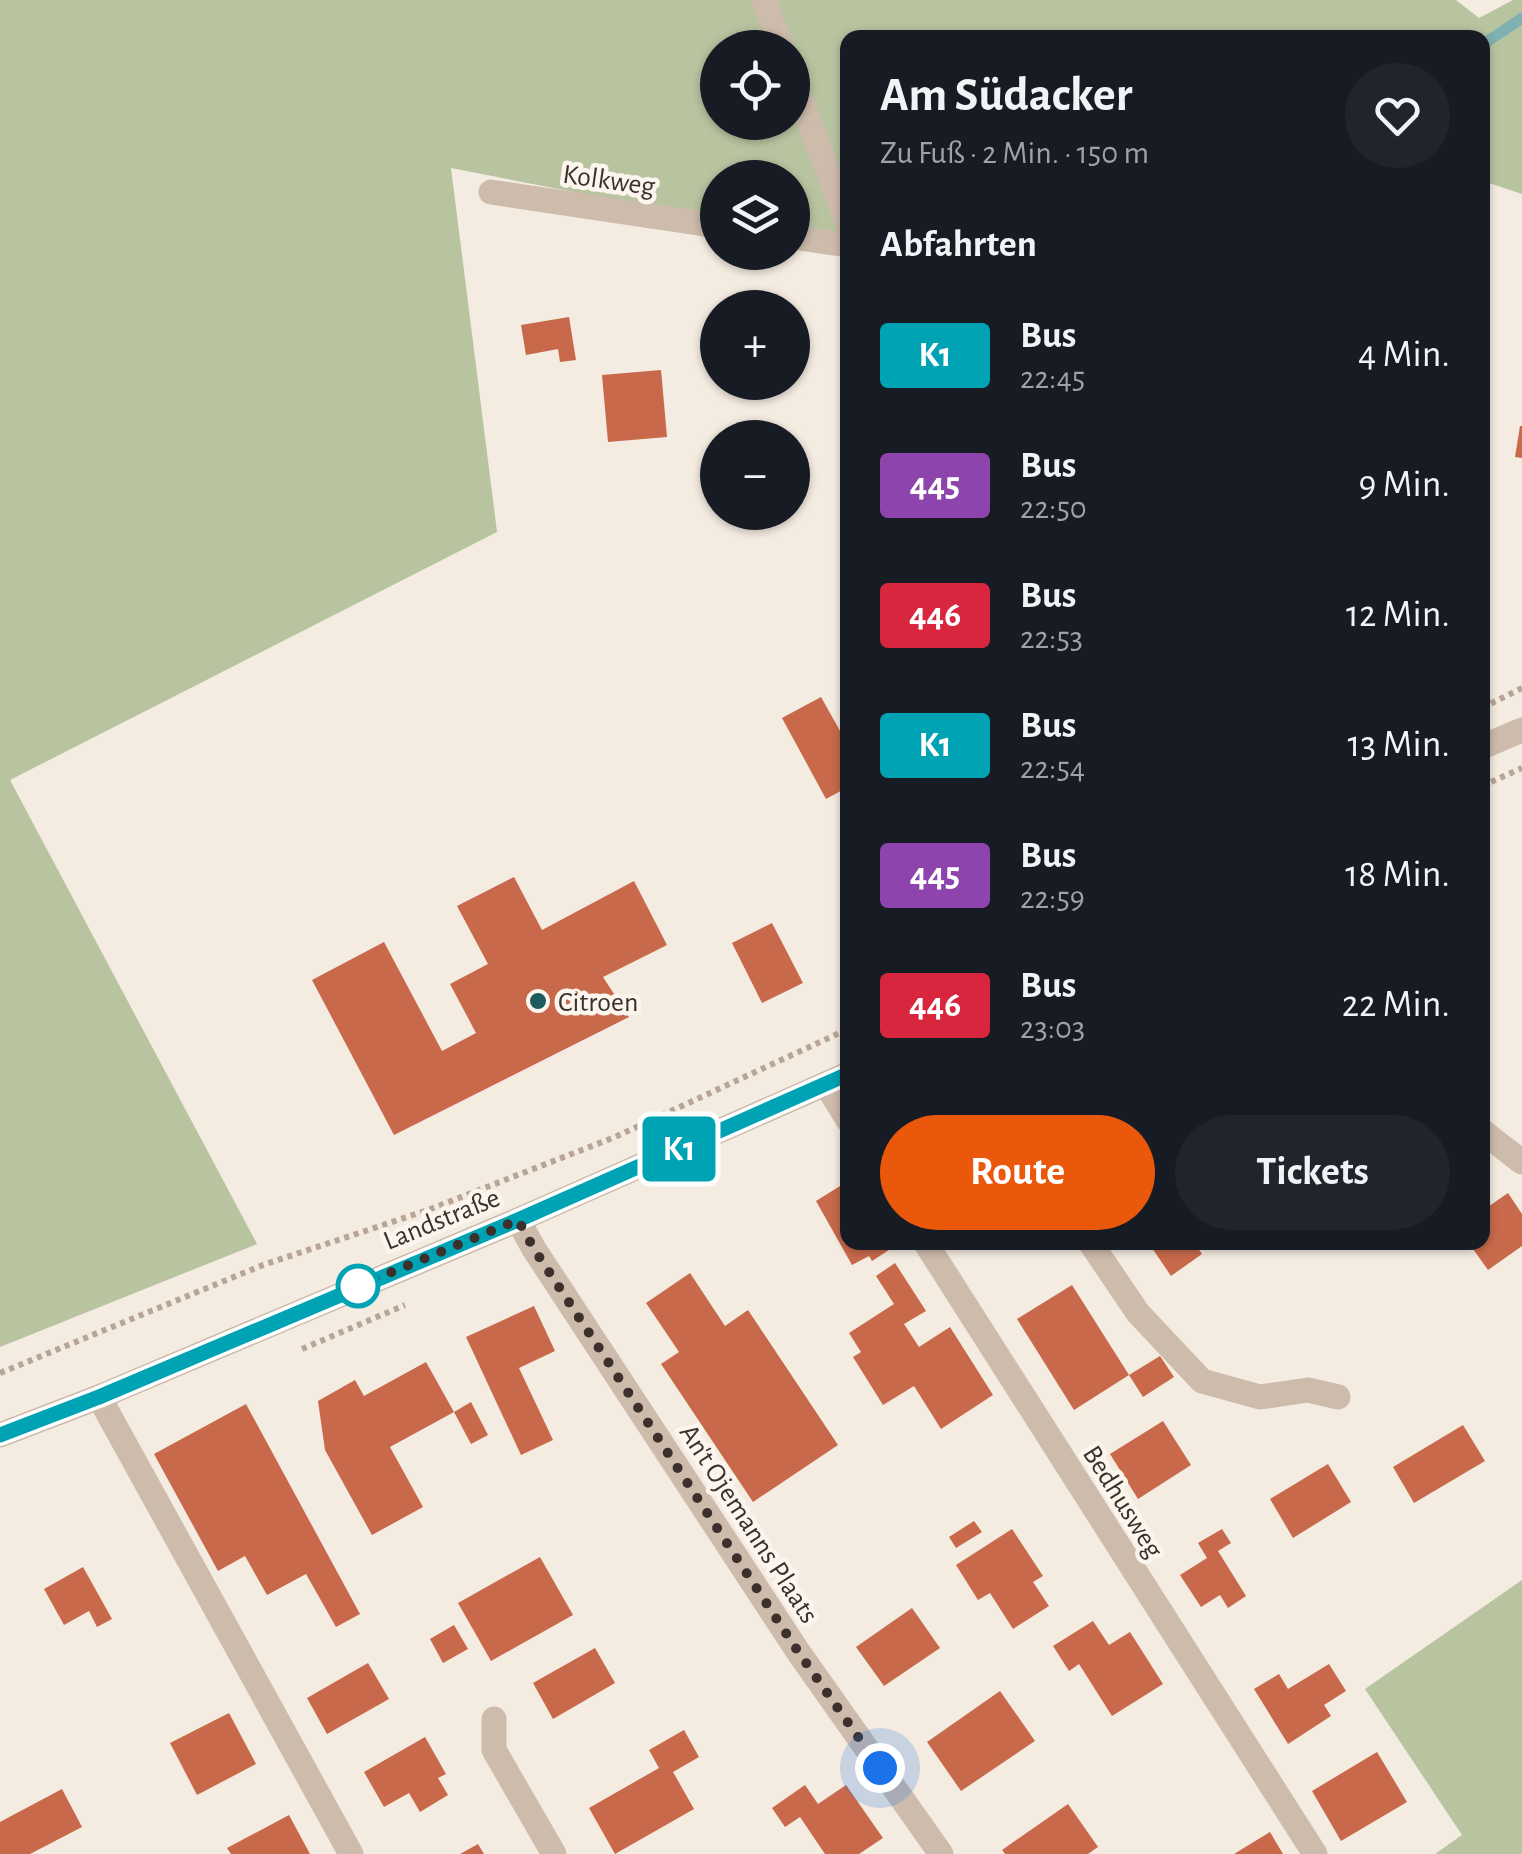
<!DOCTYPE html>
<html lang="de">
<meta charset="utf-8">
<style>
:root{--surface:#171b24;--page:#20242c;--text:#f1f3f6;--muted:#9ea1a6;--accent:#ea580c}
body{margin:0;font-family:"Alegreya Sans",sans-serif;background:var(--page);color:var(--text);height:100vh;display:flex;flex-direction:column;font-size:38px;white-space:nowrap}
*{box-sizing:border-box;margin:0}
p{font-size:32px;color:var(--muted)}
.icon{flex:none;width:55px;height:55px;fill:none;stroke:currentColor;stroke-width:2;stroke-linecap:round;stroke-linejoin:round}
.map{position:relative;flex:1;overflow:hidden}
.side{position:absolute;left:840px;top:30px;width:650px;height:1220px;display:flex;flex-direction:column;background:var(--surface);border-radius:20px;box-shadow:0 2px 8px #0004}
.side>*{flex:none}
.badge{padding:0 20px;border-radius:8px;font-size:35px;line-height:65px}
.tools{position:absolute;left:700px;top:30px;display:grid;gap:20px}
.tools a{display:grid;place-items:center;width:110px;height:110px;border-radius:50%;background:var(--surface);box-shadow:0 2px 8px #0004;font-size:50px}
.you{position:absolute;width:50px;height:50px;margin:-25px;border:8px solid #fff;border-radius:50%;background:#1a73e8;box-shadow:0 0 0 15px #1a73e833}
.map>.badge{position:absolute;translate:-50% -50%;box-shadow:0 0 0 5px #fff}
h2{padding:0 40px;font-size:38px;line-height:90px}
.round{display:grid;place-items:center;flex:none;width:105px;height:105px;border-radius:52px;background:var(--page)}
.overview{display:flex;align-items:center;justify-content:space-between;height:170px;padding:0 40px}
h1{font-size:48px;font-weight:700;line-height:75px}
.action{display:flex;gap:20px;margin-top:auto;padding:20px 40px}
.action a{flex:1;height:115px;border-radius:60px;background:var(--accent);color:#fff;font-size:40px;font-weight:700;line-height:115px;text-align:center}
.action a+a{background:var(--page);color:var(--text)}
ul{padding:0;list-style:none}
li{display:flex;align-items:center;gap:30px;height:130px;padding:0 40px}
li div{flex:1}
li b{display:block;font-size:38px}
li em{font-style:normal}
li .badge{min-width:110px;font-weight:700;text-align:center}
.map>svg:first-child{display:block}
.green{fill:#b8c4a0;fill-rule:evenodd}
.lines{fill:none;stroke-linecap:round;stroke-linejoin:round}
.stream{stroke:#7fb0b2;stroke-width:11}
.building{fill:#c8694b}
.path{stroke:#b9a596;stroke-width:6;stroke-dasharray:5 5;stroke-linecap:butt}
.minor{stroke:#cdbbac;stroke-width:25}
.line-casing{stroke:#fff;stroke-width:22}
.line{stroke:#00a3b4;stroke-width:15}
.walk{stroke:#3b302b;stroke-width:10;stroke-dasharray:0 18}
.poi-dot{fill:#1f5a5e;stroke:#fbf5ee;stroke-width:4}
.stop-dot{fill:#fff;stroke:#00a3b4;stroke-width:5}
.labels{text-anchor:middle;stroke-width:9;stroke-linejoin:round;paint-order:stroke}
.street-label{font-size:28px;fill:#3b302b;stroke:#fbf5ee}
.poi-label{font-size:28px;fill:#3b302b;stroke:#fbf5ee;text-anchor:start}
</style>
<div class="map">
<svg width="1522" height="1854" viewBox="0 0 1522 1854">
<rect width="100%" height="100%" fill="#f4ebe1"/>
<!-- green -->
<g class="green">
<path d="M0,0h1456l23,18 34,-18h9v194l-39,-13 -1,-143h-634l-1,208 -54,-11 -1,-57h-74l-1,42 -266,-52 46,364 -487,248 247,464 -257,103zM718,48h74v74h-74z"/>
<path d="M1522,1580v274h-87l27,-19 -97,-146z"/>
</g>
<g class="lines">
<!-- stream -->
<path class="stream" d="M1482,45l40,-27"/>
</g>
<!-- building -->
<g class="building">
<path d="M569,317l7,43 -16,2 -2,-13 -32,6 -5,-30z"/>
<path d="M661,370l6,67 -59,5 -6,-67z"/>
<path d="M1520,426h2v32l-7,-1z"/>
<path d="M821,697l27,48v42l-22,12 -44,-81z"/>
<path d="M514,877l28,53 92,-49 33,64 -64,32 26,40 -235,118 -82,-155 72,-38 58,109 34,-18 -26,-49 38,-20 -31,-58z"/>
<path d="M772,923l31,60 -41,20 -30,-60z"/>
<path d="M848,1181v61h40l4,6 -20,13 -3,-5 -17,9 -36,-64z"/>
<path d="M1508,1193l14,21v32l-34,24 -20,-28h14v-31z"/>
<path d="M1148,1242h46l8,12 -31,22z"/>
<path d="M895,1263l31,48 -22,13 15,23 31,-20 43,68 -52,34 -27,-43 -31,19 -30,-48 8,-5 -12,-19 45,-29 -18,-28z"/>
<path d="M690,1273l35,53 23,-16 90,135 -85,57 -92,-138 18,-12 -33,-49z"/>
<path d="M1072,1285l57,90 -55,35 -57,-91z"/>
<path d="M534,1306l21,45 -36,17 34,72 -32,15 -55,-118z"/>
<path d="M1160,1356l14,21 -31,20 -14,-22z"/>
<path d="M426,1362l28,50 -64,35 33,60 -51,28 -47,-85 -7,-49 37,-21 9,16z"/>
<path d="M471,1402l17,33 -17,9 -17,-32z"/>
<path d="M246,1404l114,210 -24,13 -30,-53 -39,21 -22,-39 -27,15 -64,-117z"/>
<path d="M1163,1421l28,44 -53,34 -28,-45z"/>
<path d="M1463,1425l22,36 -71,42 -21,-36z"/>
<path d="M1328,1464l23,38 -58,36 -23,-39z"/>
<path d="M974,1521l8,11 -26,16 -7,-11z"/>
<path d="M1012,1529l31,47 -10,6 16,24 -36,23 -23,-36 -12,7 -22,-35z"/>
<path d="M1222,1529l9,14 -13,8 28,45 -18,12 -8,-13 -19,12 -21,-32 27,-17 -9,-15z"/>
<path d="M540,1557l33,58 -82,46 -33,-58z"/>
<path d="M83,1567l29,52 -15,8 -8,-16 -25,14 -20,-36z"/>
<path d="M912,1608l28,40 -56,38 -28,-39z"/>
<path d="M1093,1621l16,24 21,-13 33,52 -51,32 -33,-52 -10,7 -16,-25z"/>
<path d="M454,1625l14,24 -25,14 -13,-24z"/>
<path d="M595,1648l20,35 -62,36 -20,-36z"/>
<path d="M368,1663l21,36 -62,35 -20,-36z"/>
<path d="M1329,1664l17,27 -22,14 7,11 -43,28 -34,-55 25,-15 9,15z"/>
<path d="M1000,1691l35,50 -74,50 -34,-49z"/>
<path d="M229,1713l27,51 -59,31 -27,-52z"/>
<path d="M684,1730l15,27 -26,15 21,37 -79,45 -26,-46 70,-40 -10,-18z"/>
<path d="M425,1737l21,37 -8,4 10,17 -28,17 -11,-19 -25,14 -20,-35z"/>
<path d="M1377,1752l30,50 -66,39 -29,-50z"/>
<path d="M805,1785l13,19 28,-19 37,53 -24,16h-34l-25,-37 -15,10 -13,-19z"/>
<path d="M62,1789l20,38 -52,27h-30v-32z"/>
<path d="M1068,1804l30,43 -10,7h-83l-3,-4z"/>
<path d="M289,1815l21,39h-79l-4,-6z"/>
<path d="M1270,1832l13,22h-49z"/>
<path d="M478,1844l6,10h-24z"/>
</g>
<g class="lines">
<!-- path -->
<g class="path">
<path d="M1482,708l40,-20"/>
<path d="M1482,786l40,-18"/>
<path d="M302,1349l103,-44"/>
<path d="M0,1373l263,-108 165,-55 187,-73 233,-108"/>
</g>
<!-- minor -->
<g class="minor">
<path d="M764,0l18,48"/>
<path d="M792,76l56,149"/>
<path d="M491,192l227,34"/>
<path d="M792,237l56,8"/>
<path d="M1482,747l40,-17"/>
<path d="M826,1084l22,36"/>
<path d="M1482,1131l40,31"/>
<path d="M518,1220l16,29 265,404 142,201"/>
<path d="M925,1242l390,612"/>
<path d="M1090,1242l48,71 64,68 58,16 48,-7 30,7"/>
<path d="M99,1397l252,457"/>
<path d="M0,1435l99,-38 419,-177 330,-146"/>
<path d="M494,1719v31l60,104"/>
</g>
</g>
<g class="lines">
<defs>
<path id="line" d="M0,1435l99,-38 419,-177 330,-146"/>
</defs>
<!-- line casing -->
<use href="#line" class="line-casing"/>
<!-- line -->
<use href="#line" class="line"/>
<!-- walk -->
<path class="walk" d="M358,1286l160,-66 16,29 265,404 81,115"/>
</g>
<!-- markers -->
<circle class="poi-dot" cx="538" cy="1001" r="10"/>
<circle class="stop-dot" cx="358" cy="1286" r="20"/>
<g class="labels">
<!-- street labels -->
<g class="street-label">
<text transform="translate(609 179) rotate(8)" y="10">Kolkweg</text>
<text transform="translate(441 1218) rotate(-22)" y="10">Landstraße</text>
<text transform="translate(1124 1501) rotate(58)" y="10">Bedhusweg</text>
<text transform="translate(750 1523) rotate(57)" y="10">An't Ojemanns Plaats</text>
</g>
<!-- poi labels -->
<g class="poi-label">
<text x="558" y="1011">Citroen</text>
</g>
</g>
</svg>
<div class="tools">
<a><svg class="icon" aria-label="locate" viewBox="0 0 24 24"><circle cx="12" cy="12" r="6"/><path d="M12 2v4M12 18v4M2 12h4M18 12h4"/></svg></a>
<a><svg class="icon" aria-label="layers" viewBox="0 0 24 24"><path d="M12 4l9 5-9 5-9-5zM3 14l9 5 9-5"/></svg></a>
<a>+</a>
<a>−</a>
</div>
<div class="you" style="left:880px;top:1768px"></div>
<b class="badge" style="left:679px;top:1149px;background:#00a3b4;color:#fff">K1</b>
<section class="side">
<div class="overview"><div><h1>Am Südacker</h1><p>Zu Fuß · 2 Min. · 150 m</p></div><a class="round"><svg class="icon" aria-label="heart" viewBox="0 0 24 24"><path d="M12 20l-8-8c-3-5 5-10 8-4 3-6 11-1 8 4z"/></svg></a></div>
<h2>Abfahrten</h2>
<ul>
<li><span class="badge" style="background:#00a3b4;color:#fff">K1</span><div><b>Bus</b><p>22:45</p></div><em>4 Min.</em></li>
<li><span class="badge" style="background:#8e44ad;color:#fff">445</span><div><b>Bus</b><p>22:50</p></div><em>9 Min.</em></li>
<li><span class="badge" style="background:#d7263d;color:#fff">446</span><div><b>Bus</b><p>22:53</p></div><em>12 Min.</em></li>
<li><span class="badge" style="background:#00a3b4;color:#fff">K1</span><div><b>Bus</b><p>22:54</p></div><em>13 Min.</em></li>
<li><span class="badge" style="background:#8e44ad;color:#fff">445</span><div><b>Bus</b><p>22:59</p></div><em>18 Min.</em></li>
<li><span class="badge" style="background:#d7263d;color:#fff">446</span><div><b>Bus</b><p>23:03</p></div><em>22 Min.</em></li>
</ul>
<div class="action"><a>Route</a><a>Tickets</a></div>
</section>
</div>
